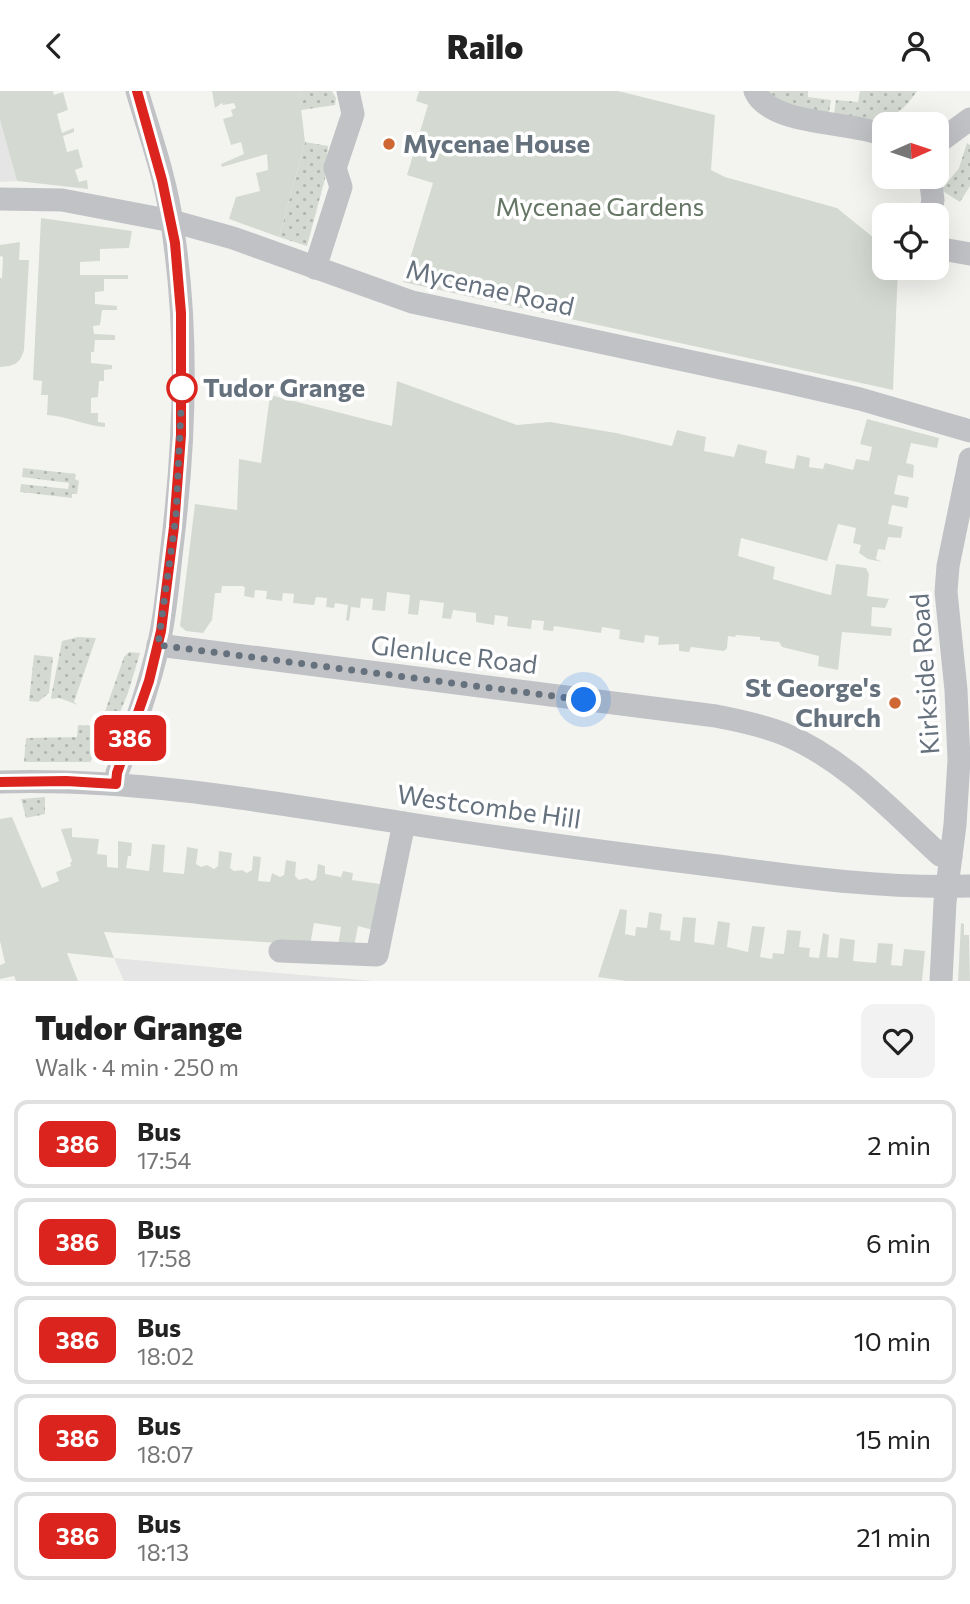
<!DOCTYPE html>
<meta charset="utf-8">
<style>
:root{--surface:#fff;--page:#f2f2f2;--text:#222;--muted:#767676;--line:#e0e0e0}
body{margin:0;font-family:Commissioner,sans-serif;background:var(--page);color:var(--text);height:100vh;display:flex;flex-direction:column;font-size:26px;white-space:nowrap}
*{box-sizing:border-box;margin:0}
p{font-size:23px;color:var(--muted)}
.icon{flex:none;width:38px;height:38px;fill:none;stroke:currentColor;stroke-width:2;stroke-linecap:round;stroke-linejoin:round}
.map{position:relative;height:890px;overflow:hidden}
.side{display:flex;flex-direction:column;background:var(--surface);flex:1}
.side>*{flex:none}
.badge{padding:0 14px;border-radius:10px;font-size:24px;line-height:46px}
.needle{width:46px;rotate:87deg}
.fabs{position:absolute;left:872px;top:21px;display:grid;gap:14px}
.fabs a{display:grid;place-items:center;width:77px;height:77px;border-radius:14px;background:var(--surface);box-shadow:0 7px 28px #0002;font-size:35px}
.you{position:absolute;width:35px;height:35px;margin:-18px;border:5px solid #fff;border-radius:50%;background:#1a73e8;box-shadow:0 0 0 10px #1a73e833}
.map>.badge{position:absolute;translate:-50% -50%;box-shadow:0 0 0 4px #fff}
.round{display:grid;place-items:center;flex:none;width:74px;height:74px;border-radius:14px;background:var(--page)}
.headline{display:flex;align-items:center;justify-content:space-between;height:119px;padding:0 35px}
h1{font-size:33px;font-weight:800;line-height:52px}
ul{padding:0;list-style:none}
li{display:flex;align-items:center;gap:21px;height:88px;margin:0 14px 10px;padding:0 21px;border:4px solid var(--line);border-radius:14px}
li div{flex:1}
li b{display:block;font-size:26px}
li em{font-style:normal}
li .badge{min-width:77px;font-weight:700;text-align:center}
header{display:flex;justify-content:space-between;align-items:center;height:91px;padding:0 35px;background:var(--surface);font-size:32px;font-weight:800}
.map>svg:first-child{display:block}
.built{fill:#e4e5e4}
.grass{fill:url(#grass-dots)}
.green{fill:#d4dad2}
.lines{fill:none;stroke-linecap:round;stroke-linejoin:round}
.minor{stroke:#c0c2c5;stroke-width:23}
.line-casing{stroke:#fff;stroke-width:16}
.line{stroke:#dc241f;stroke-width:10}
.walk{stroke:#66717e;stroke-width:7;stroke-dasharray:0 12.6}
.poi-dot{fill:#cf6734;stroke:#fff;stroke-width:2.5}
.stop-dot{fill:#fff;stroke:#dc241f;stroke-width:3.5}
.labels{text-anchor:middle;stroke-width:7;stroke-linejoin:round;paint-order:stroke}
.poi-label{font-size:26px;font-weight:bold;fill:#66717e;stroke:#fff;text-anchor:start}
.park-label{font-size:26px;fill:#667664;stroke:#fff}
.street-label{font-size:26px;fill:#66717e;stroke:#fff}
.stop-label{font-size:26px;font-weight:bold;fill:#66717e;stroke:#fff;text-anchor:start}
</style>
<header><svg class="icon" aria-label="back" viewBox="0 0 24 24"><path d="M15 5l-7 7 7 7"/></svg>Railo<svg class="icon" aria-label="person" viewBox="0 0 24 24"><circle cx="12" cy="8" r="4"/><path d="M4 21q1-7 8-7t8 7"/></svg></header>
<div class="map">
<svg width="970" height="890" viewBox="0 0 970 890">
<defs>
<pattern id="grass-dots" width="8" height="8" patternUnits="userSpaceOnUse" patternTransform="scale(1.75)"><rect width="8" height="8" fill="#d4dad2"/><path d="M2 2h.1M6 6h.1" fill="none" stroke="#b0b5b0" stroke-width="1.8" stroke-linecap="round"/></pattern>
</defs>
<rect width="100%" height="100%" fill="#f3f4f0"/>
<!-- built -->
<g class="built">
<path d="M0,29l9,32 8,29 -17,1z"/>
<path d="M114,867l128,12 132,11h-250z"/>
</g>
<!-- grass -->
<g class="grass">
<path d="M299,0h33l4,7 -1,7 -34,5z"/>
<path d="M768,0h40v6l23,3 -2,13 -49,-11z"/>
<path d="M860,0h57c-24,37 -45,30 -83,23l2,-14 22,2z"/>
<path d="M305,51l23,4 -3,33 -18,67 -28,-9z"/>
<path d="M967,52l3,2v41l-10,16 -19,-12 18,-22z"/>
<path d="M23,377l53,6 -1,5 4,2 -2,13h-5v4l-52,-6 1,-8 47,5 1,-6 -47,-6z"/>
<path d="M78,546l18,1 -22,64 4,3 -19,-7 -7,1 -1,-2 11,-56z"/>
<path d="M129,561l11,1 -12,40 -13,31 -11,-3 -1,-4 21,-60z"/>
<path d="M34,564l19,2 -4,36 -11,9 -9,-1z"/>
<path d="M97,633l15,5 -22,33h-66l2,-24 51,-1 1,-12 18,1z"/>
<path d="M45,706v17l-19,4 -5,-19z"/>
</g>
<!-- green -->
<g class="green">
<path d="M0,0h53l1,4 9,-3 5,18 -11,4 5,19 12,-5v4l-11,4 4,16 11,-3 5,18 -8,3 4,12 8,-2 1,9 -71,-8 -17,-61z"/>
<path d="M212,0h87l6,51 -26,95 -50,-18 7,-22 24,-6 -4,-18 12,-3 -1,-16 -45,13 -1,-3 23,-10 -3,-12 -10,3 -8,-26 10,-3 -2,-6 5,-2 -2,-5 -11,2 -1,-2 -7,5z"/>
<path d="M419,0h199l97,24 -4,55 14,7 112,31 47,38v22h14l-5,122 -490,-108 30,-99 -26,-8 21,-70 -12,-4z"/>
<path d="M41,127l91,13 -3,17 -29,1v12l-20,1v13h48v4h-24v12l-9,1v12l22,2v4h-15l-2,15 -7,1 1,8 21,1v5h-20l-1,12h-3v11l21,2v4l-8,1v11h-5l-1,16 -7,1v15h7v9l7,1v4c-20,-1 -37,-11 -58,-12l1,-20h-7l1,-14 -9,-1z"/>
<path d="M20,151l-1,18h10l-5,90c-4,14 -10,16 -24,17v-89h2l1,-21 -3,-1v-11z"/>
<path d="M397,290l120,44 33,-3 66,11 56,13 5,-16 29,7 -2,14 30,6 4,-13 29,7 -2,12 29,6 3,-14 13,3 -1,9 14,2 2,-6 28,7 3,-11 13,2 3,-14 -12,-3 7,-25 72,19 -2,10 -26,-5 -5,20 8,2 -1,13 -15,-3 -4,19 15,3 -2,11 -15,-3 -4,19 15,3 -2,11 -13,-1 -3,13 -7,-1 -2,10 6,3 -14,-3 -9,-6 2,-8 -8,-2 3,-15 -18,-4 -11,37 -86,-23 -3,18 37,11 -2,12 53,15 5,1 5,-31 30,4 3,6 -2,22 22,3 -4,9 -13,-1 -1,19 21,2 -1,8 -49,-4 -4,38 -20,-4 1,-10 -37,-9 -3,-5 -19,-2v-3l-24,-2 -1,2 -7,-1 -1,12 -3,3 -33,-4 -2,5 -10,-1v-7l-21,1 1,-8 -14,-2 -1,8 -25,-4 1,-9 -18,-3 -1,6 -47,-7 -1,5 -10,-1 1,-9 -12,-1 -1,9 -24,-3 1,-9 -13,-2 -1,10 -18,-3v-9l-23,-3 -2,9 -9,-1 2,-15 -24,-3 -2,15 -10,-1 2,-19 -23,-3 -2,19 -13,-1 1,-11 -12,-1 -1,10 -9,-1 -2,14 -3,-1 2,-15 -13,-2 -1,5 -8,-1 1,-9 -11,-1 -2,8 -21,-2 1,-9 -11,-1 -1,8 -16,-2 1,-8 -12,-1 -1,8 -10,-2 1,-8 -2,-2h-21l-1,7h-6l-3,27 -9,13 -17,-2 -6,-5 15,-122 42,6 2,-51 22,4 9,-68 122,31z"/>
<path d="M12,726l30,71 17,-7 -3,-9 15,-6 -1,-3 2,-2 -11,-32 11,-1v9l27,2 -2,15 10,1v12l11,1v-27l14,2 -1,13h-3l-2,12 23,3 3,-27 13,1 -2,27 21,2 3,-27 11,2 -2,15 5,3 6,-2 7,4 4,-3 1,-15 13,2 -2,15 4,3 8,-1 5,3 5,-3 1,-14 8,1 -3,24 12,1 2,-9 8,4 4,-2 2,-15 10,2 -1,14 4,4 7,-2 6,3 4,-2 2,-15 7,2v8l16,3 2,-6 10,2 -1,7 28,4 -7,46 -15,-4 -4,21 -16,-1 3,-19 -27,-4 -4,22 -206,-13 10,26 -47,-5 11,28h-62l-2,-5 -14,3v-14l5,-2 -5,-22v-122z"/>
<path d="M620,818l7,1 -2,24 10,2 1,-9 11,1 2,-16 13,2 -2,16 11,1 -1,9 10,1 3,-24 13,1 -2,24 20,3 4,-24 12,2 -3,24 21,5 4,-26 13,1 -5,30 12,2 1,-6 11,1 3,-24 14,1 -2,16 11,1 -1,9 10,1 4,-25 6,2 -2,22 11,1 2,-20 15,2 -2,21 23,2 2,-20 15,1 -2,21 11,1 2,-17 21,2 -3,30h-296l-28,-4z"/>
<path d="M961,832l3,1v11h5l1,46h-12z"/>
</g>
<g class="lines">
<!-- minor -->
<g class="minor">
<path d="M755,0c15,35 96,30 129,44"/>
<path d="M936,53l34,-25"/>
<path d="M0,108l62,1 110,21 61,17 179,64 370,79 78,18 110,32"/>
<path d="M930,124l3,-15 -3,-23"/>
<path d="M936,157l34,6"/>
<path d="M315,177l26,-81 -6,-19 18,-54 -5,-23"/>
<path d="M158,554l558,71c23,5 46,9 68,18 61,25 108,77 156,121l11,1"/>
<path d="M0,691c136,-4 270,20 404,41 104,16 209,30 314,43 83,11 167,23 252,20"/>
<path d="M116,693l1,-11c16,-41 31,-83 41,-126 8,-33 10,-67 14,-100 13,-106 17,-217 0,-323 -6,-45 -22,-89 -35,-133"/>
<path d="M280,860l97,4 27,-132"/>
<path d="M941,890l4,-79 10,-77 4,-65 -3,-70 -10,-98 2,-26 22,-107"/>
</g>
</g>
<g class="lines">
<defs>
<path id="line" d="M0,691l66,-1 50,3 1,-11 32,-92 12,-50 13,-104 7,-92v-122l-6,-70 -13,-63 -25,-89"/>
</defs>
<!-- line casing -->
<use href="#line" class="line-casing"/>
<!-- line -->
<use href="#line" class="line"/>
<!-- walk -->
<path class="walk" d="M182,297l-6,128 -18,129 426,55"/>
</g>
<!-- markers -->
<g class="poi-dot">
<circle cx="389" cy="53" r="7"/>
<circle cx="895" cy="612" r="7"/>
</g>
<circle class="stop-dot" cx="182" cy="297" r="14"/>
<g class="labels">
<!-- poi labels -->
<g class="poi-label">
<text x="403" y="62">Mycenae House</text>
<text x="881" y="606" text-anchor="end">St George's<tspan x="881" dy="30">Church</tspan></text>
</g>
<!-- park labels -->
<g class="park-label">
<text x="600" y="125">Mycenae Gardens</text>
</g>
<!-- street labels -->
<g class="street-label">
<text transform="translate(490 197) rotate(13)" y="9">Mycenae Road</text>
<text transform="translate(454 564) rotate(7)" y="9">Glenluce Road</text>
<text transform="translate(925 583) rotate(-94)" y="9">Kirkside Road</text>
<text transform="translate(489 716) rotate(8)" y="9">Westcombe Hill</text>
</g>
<!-- stop labels -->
<g class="stop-label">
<text x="203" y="306">Tudor Grange</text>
</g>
</g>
</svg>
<div class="fabs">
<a><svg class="needle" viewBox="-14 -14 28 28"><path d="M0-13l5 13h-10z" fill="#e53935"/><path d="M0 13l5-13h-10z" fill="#767676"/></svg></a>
<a><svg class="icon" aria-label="locate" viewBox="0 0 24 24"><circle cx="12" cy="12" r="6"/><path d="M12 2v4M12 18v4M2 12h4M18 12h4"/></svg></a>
</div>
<div class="you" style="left:584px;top:609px"></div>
<b class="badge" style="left:130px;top:647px;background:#dc241f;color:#fff">386</b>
</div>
<section class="side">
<div class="headline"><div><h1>Tudor Grange</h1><p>Walk · 4 min · 250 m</p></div><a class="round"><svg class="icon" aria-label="heart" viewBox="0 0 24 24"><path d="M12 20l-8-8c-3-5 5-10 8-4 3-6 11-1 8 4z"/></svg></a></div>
<ul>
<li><span class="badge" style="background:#dc241f;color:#fff">386</span><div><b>Bus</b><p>17:54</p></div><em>2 min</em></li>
<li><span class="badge" style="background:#dc241f;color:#fff">386</span><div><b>Bus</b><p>17:58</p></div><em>6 min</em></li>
<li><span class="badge" style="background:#dc241f;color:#fff">386</span><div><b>Bus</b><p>18:02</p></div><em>10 min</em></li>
<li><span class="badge" style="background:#dc241f;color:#fff">386</span><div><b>Bus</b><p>18:07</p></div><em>15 min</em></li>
<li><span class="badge" style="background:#dc241f;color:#fff">386</span><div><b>Bus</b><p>18:13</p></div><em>21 min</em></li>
</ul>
</section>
